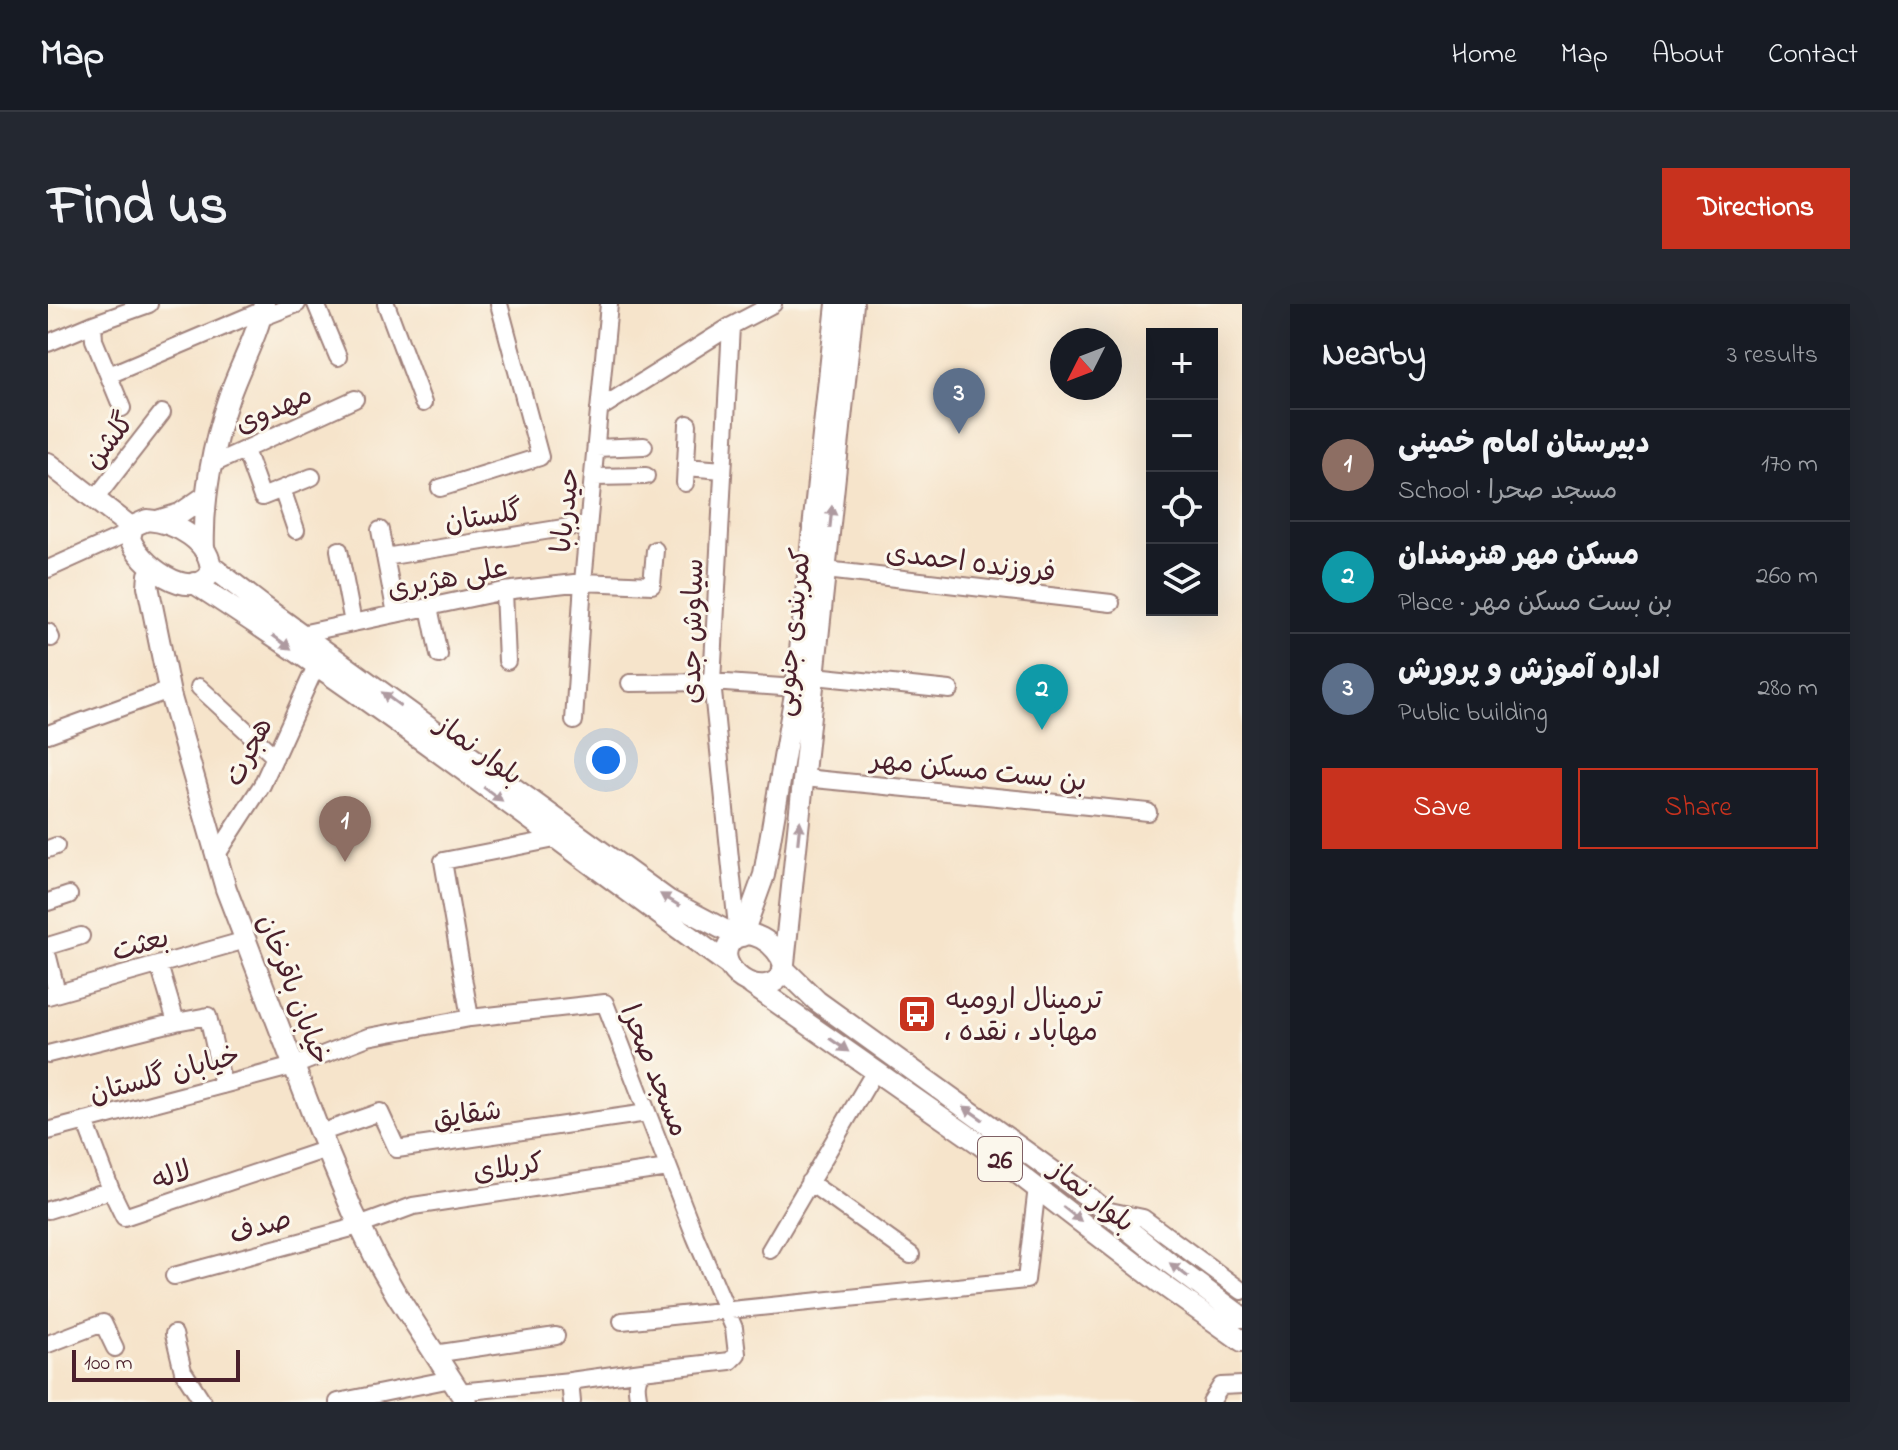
<!DOCTYPE html>
<meta charset="utf-8">
<style>
body{margin:0;font-family:"Indie Flower","Playpen Sans Arabic",sans-serif;background:#242831;color:#f1f3f6}
.controls{position:absolute;right:24px;top:24px;display:grid;overflow:hidden;border-radius:0px;box-shadow:0 8px 32px #0002}
.controls button{width:72px;height:72px;display:grid;place-items:center;padding:0;border:0;border-bottom:2px solid #363941;background:#171b24;color:#f1f3f6;font:40px sans-serif}
.compass{position:absolute;left:1002px;top:24px;width:72px;height:72px;border-radius:50%;background:#171b24;box-shadow:0 8px 32px #0002;rotate:228deg}
.scale{position:absolute;left:24px;bottom:20px;width:168px;box-sizing:border-box;padding-left:8px;border:4px solid #4a1f2b;border-top:0;font-size:22px;line-height:28px;white-space:nowrap;color:#4a1f2b;-webkit-text-stroke:6px #fbf7ec;paint-order:stroke}
.you{position:absolute;left:558px;top:456px;width:28px;height:28px;margin:-20px;border:6px solid #fff;border-radius:50%;background:#1a73e8;box-shadow:0 0 0 12px #1a73e833}
.badge{display:grid;place-items:center;width:52px;height:52px;border-radius:50%;background:#c8321e;color:#fff;font-size:26px;font-weight:700}
.pin{position:absolute;translate:-50% -66px;filter:drop-shadow(0 2px 4px #0008)}
.pin::after{content:'';position:absolute;top:42px;width:28px;height:24px;background:inherit;clip-path:polygon(0 0,100% 0,50% 100%)}
.list{margin:0;padding:0;list-style:none}
h2{display:flex;justify-content:space-between;align-items:center;height:104px;margin:0;padding:0 32px;font-size:34px}
h2 small{font-size:26px;font-weight:400;color:#9ea1a6}
.list li{display:grid;grid-template-columns:52px 1fr auto;gap:24px;align-items:center;box-sizing:border-box;height:112px;padding:0 32px;border-top:2px solid #363941}
.list b{display:block;font-size:30px;white-space:nowrap}
.list p{margin:0;font-size:26px;white-space:nowrap;color:#9ea1a6}
.list em{font-size:26px;font-style:normal;color:#9ea1a6}
.actions{display:flex;gap:16px;padding:24px 32px}
.actions a{flex:1;padding:18px 0;border:2px solid #c8321e;border-radius:0px;text-align:center;font-size:28px;color:#c8321e}
.actions .main{background:#c8321e;color:#fff}
.icon{flex:none;width:44px;height:44px;fill:none;stroke:currentColor;stroke-width:2;stroke-linecap:round;stroke-linejoin:round}
.map{position:relative;flex:none;width:1194px;height:1098px;overflow:hidden;border-radius:0px}
header{display:flex;align-items:center;gap:48px;box-sizing:border-box;height:112px;padding:0 40px;background:#171b24;border-bottom:2px solid #363941}
header strong{font-size:38px}
nav{display:flex;gap:44px;margin-inline-start:auto;font-size:28px}
.intro{display:flex;align-items:center;justify-content:space-between;box-sizing:border-box;height:192px;padding:0 48px}
h1{margin:0;font-size:56px}
.button{padding:20px 36px;border-radius:0px;background:#c8321e;color:#fff;font-size:28px;font-weight:700}
main{display:flex;gap:48px;padding:0 48px}
aside{flex:1;background:#171b24;border-radius:0px;box-shadow:0 8px 32px #0002}
.map>svg:first-child{display:block}
</style>
<header>
<strong>Map</strong>
<nav><a>Home</a><a>Map</a><a>About</a><a>Contact</a></nav>
</header>
<div class="intro"><h1>Find us</h1><a class="button">Directions</a></div>
<main>
<div class="map">
<svg width="1194" height="1098" viewBox="0 0 1194 1098">
<rect width="100%" height="100%" fill="#fbf7ec"/>
<filter id="ink" filterUnits="userSpaceOnUse"><feTurbulence type="fractalNoise" baseFrequency=".0125" numOctaves="2"/><feDisplacementMap in="SourceGraphic" scale="16" xChannelSelector="R" yChannelSelector="G"/><feConvolveMatrix kernelMatrix="1 2 1 2 8 2 1 2 1" color-interpolation-filters="sRGB"/></filter>
<filter id="wash" filterUnits="userSpaceOnUse"><feTurbulence type="fractalNoise" baseFrequency=".006" numOctaves="4" result="noise"/><feDisplacementMap in="SourceGraphic" scale="32" xChannelSelector="R" yChannelSelector="G"/><feGaussianBlur stdDeviation="1.8" result="paint"/><feColorMatrix in="noise" values="0 0 0 0 0 0 0 0 0 0 0 0 0 0 0 0 0 1.4 0 .05"/><feComposite in="paint" operator="in"/></filter>
<g filter="url(#wash)">
<rect width="100%" height="100%" fill="#f6e4cb"/>
</g>
<g filter="url(#ink)">
<g fill="none" stroke-linecap="round" stroke-linejoin="round">
<g stroke="#a0827b" stroke-width="20">
<path id="minor" d="M268,0L290,53
M338,0L375,99
M213,14L249,0
M45,20L46,36L74,104
M683,22L664,378L690,633
M0,39L45,20L101,0
M61,71L215,6
M551,105L683,22L725,0
M548,144L596,142
M197,146L214,193L264,173
M165,160L307,95
M638,163L675,166
M546,173L598,172
M637,179L640,120
M392,184L492,153L451,0
M234,185L248,226
M47,195L114,109
M332,226L348,310
M291,246L305,319
M337,253L540,220
M0,265L82,228
M778,266L1063,299
M456,287L459,357
M381,303L391,351
M0,328L3,334
M253,330L456,287L535,278L604,281L607,246
M767,372L902,386
M582,379L664,378L748,384
M151,383L227,453
M526,417L535,278L561,0
M0,430L121,386
M756,474L1100,508
M507,535L395,557L422,714L557,699L647,932L686,1024L689,1050L682,1057L594,1067C586,1076 589,1087 591,1098
M0,545L8,542
M168,552L214,481L268,362
M0,598L21,591
M0,642L33,632
M0,653L9,689
M111,661L128,718L160,712L175,781
M0,692L198,636
M0,750L128,718
M37,817L63,886
M0,827L246,762L320,733L422,714
M272,829L332,808L349,845L599,809
M761,878L863,951
M0,906L63,886L76,913L279,845
M1057,906L1095,914L1194,987
M722,946L827,767
M126,972L311,922L365,902L620,864
M574,1017L978,976L989,883
M126,1030L135,1067L155,1098
M0,1040L55,1019L67,1044
M386,1050L508,1032
M411,1088L522,1077
M290,1098L403,1075
M524,1098L522,1077L594,1067
M1163,1098L1173,1082L1194,1081"/>
</g>
<g stroke="#a0827b" stroke-width="24">
<path id="major" d="M0,159L84,224
M99,216C127,218 164,237 163,269C142,300 90,259 82,234L85,222Z
M109,217L132,210L158,192
M156,246C154,198 165,138 181,93C192,61 209,33 216,0
M163,262L216,303L620,596L690,633
M105,265L101,271L100,282L122,390L178,585L269,822L305,908L328,955L348,990L418,1098
M146,279C330,398 504,533 681,661
M694,632L716,571L748,384L789,0
M736,661C731,641 699,617 682,639C664,663 715,701 735,669L805,0
M735,664L769,697L1039,892L1120,958L1194,1013
M704,681L929,838L1111,978L1194,1037"/>
</g>
<use href="#minor" stroke="#fff" stroke-width="16"/>
<use href="#major" stroke="#fff" stroke-width="20"/>
</g>
<defs><path id="oneway-solid" d="M-6-.8H1V-3.2L6.5 0L1 3.2V.8H-6Z" transform="scale(2)"/></defs>
<g fill="#ae9aa0">
<use href="#oneway-solid" transform="translate(783 213) rotate(-84)"/>
<use href="#oneway-solid" transform="translate(234 338) rotate(36)"/>
<use href="#oneway-solid" transform="translate(343 395) rotate(-144)"/>
<use href="#oneway-solid" transform="translate(445 490) rotate(36)"/>
<use href="#oneway-solid" transform="translate(751 528) rotate(-84)"/>
<use href="#oneway-solid" transform="translate(622 596) rotate(-149)"/>
<use href="#oneway-solid" transform="translate(791 741) rotate(35)"/>
<use href="#oneway-solid" transform="translate(925 809) rotate(-145)"/>
<use href="#oneway-solid" transform="translate(1024 910) rotate(38)"/>
<use href="#oneway-solid" transform="translate(1131 966) rotate(-143)"/>
</g>
</g>
<defs>
<g id="bus-square" transform="scale(2)"><rect x="-9" y="-9" width="18" height="18" rx="4" fill="#c8321e" stroke="#fbf7ec"/><path d="M-5-6H5V4H4V6H2V4H-2V6H-4V4H-5ZM-3.5-4V0h7V-4ZM-3.5 1.2v1.5H-2V1.2ZM2 1.2v1.5H3.5V1.2Z" fill="#fff"/></g>
</defs>
<g fill-rule="evenodd">
<use href="#bus-square" x="869" y="710"/>
</g>
<g text-anchor="middle" stroke-width="6" stroke-linejoin="round" paint-order="stroke">
<rect fill="#fbf7ec" stroke="#7f6065" stroke-width="2" x="930" y="833" width="44" height="44" rx="6"/>
<g font-size="26" font-weight="bold" fill="#4a1f2b">
<text x="952" y="864">26</text>
</g>
<g font-size="28" fill="#4a1f2b" stroke="#fbf7ec">
<text transform="translate(225 104) rotate(-24)" y="10">مهدوی</text>
<text transform="translate(60 136) rotate(-52)" y="10">گلشن</text>
<text transform="translate(516 206) rotate(-84)" y="10">حیدربابا</text>
<text transform="translate(435 211) rotate(-9)" y="10">گلستان</text>
<text transform="translate(923 257) rotate(7)" y="10">فروزنده احمدی</text>
<text transform="translate(399 273) rotate(-11)" y="10">علی هژبری</text>
<text transform="translate(643 327) rotate(-89)" y="10">سیاوش جدی</text>
<text transform="translate(743 328) rotate(-84)" y="10">کمربندی جنوبی</text>
<text transform="translate(432 445) rotate(36)" y="10">بلوار نماز</text>
<text transform="translate(199 447) rotate(-63)" y="10">هجرت</text>
<text transform="translate(931 465) rotate(6)" y="10">بن بست مسکن مهر</text>
<text transform="translate(92 639) rotate(-16)" y="10">بعثت</text>
<text transform="translate(247 685) rotate(69)" y="10">خیابان باقرخان</text>
<text transform="translate(608 766) rotate(68)" y="10">مسجد صحرا</text>
<text transform="translate(116 769) rotate(-15)" y="10">خیابان گلستان</text>
<text transform="translate(419 809) rotate(-8)" y="10">شقایق</text>
<text transform="translate(460 862) rotate(-8)" y="10">کربلای</text>
<text transform="translate(123 870) rotate(-18)" y="10">لاله</text>
<text transform="translate(1045 891) rotate(38)" y="10">بلوار نماز</text>
<text transform="translate(212 921) rotate(-16)" y="10">صدف</text>
</g>
<g font-size="28" fill="#4a1f2b" stroke="#fbf7ec" text-anchor="start">
<text x="897" y="704">ترمینال ارومیه<tspan x="897" dy="32">، مهاباد ، نقده</tspan></text>
</g>
</g>
</svg>
<div class="controls">
<button>+</button>
<button>−</button>
<button><svg class="icon" aria-label="locate" viewBox="0 0 24 24"><circle cx="12" cy="12" r="6"/><path d="M12 2v4M12 18v4M2 12h4M18 12h4"/></svg></button>
<button><svg class="icon" aria-label="layers" viewBox="0 0 24 24"><path d="M12 4l9 5-9 5-9-5zM3 14l9 5 9-5"/></svg></button>
</div>
<svg class="compass" viewBox="-18 -18 36 36"><path d="M0-13l5 13h-10z" fill="#e53935"/><path d="M0 13l5-13h-10z" fill="#9ea1a6"/></svg>
<div class="scale">100 m</div>
<div class="you"></div>
<div class="pin badge" style="left:297px;top:558px;background:#8d6e63">1</div>
<div class="pin badge" style="left:994px;top:426px;background:#0f9aa8">2</div>
<div class="pin badge" style="left:911px;top:130px;background:#5c6f8a">3</div>
</div>
<aside>
<h2>Nearby<small>3 results</small></h2>
<ul class="list">
<li><span class="badge" style="background:#8d6e63">1</span><div><b>دبیرستان امام خمینی</b><p>School · مسجد صحرا</p></div><em>170 m</em></li>
<li><span class="badge" style="background:#0f9aa8">2</span><div><b>مسکن مهر هنرمندان</b><p>Place · بن بست مسکن مهر</p></div><em>260 m</em></li>
<li><span class="badge" style="background:#5c6f8a">3</span><div><b>اداره آموزش و پرورش</b><p>Public building</p></div><em>280 m</em></li>
</ul>
<div class="actions"><a class="main">Save</a><a>Share</a></div>
</aside>
</main>
